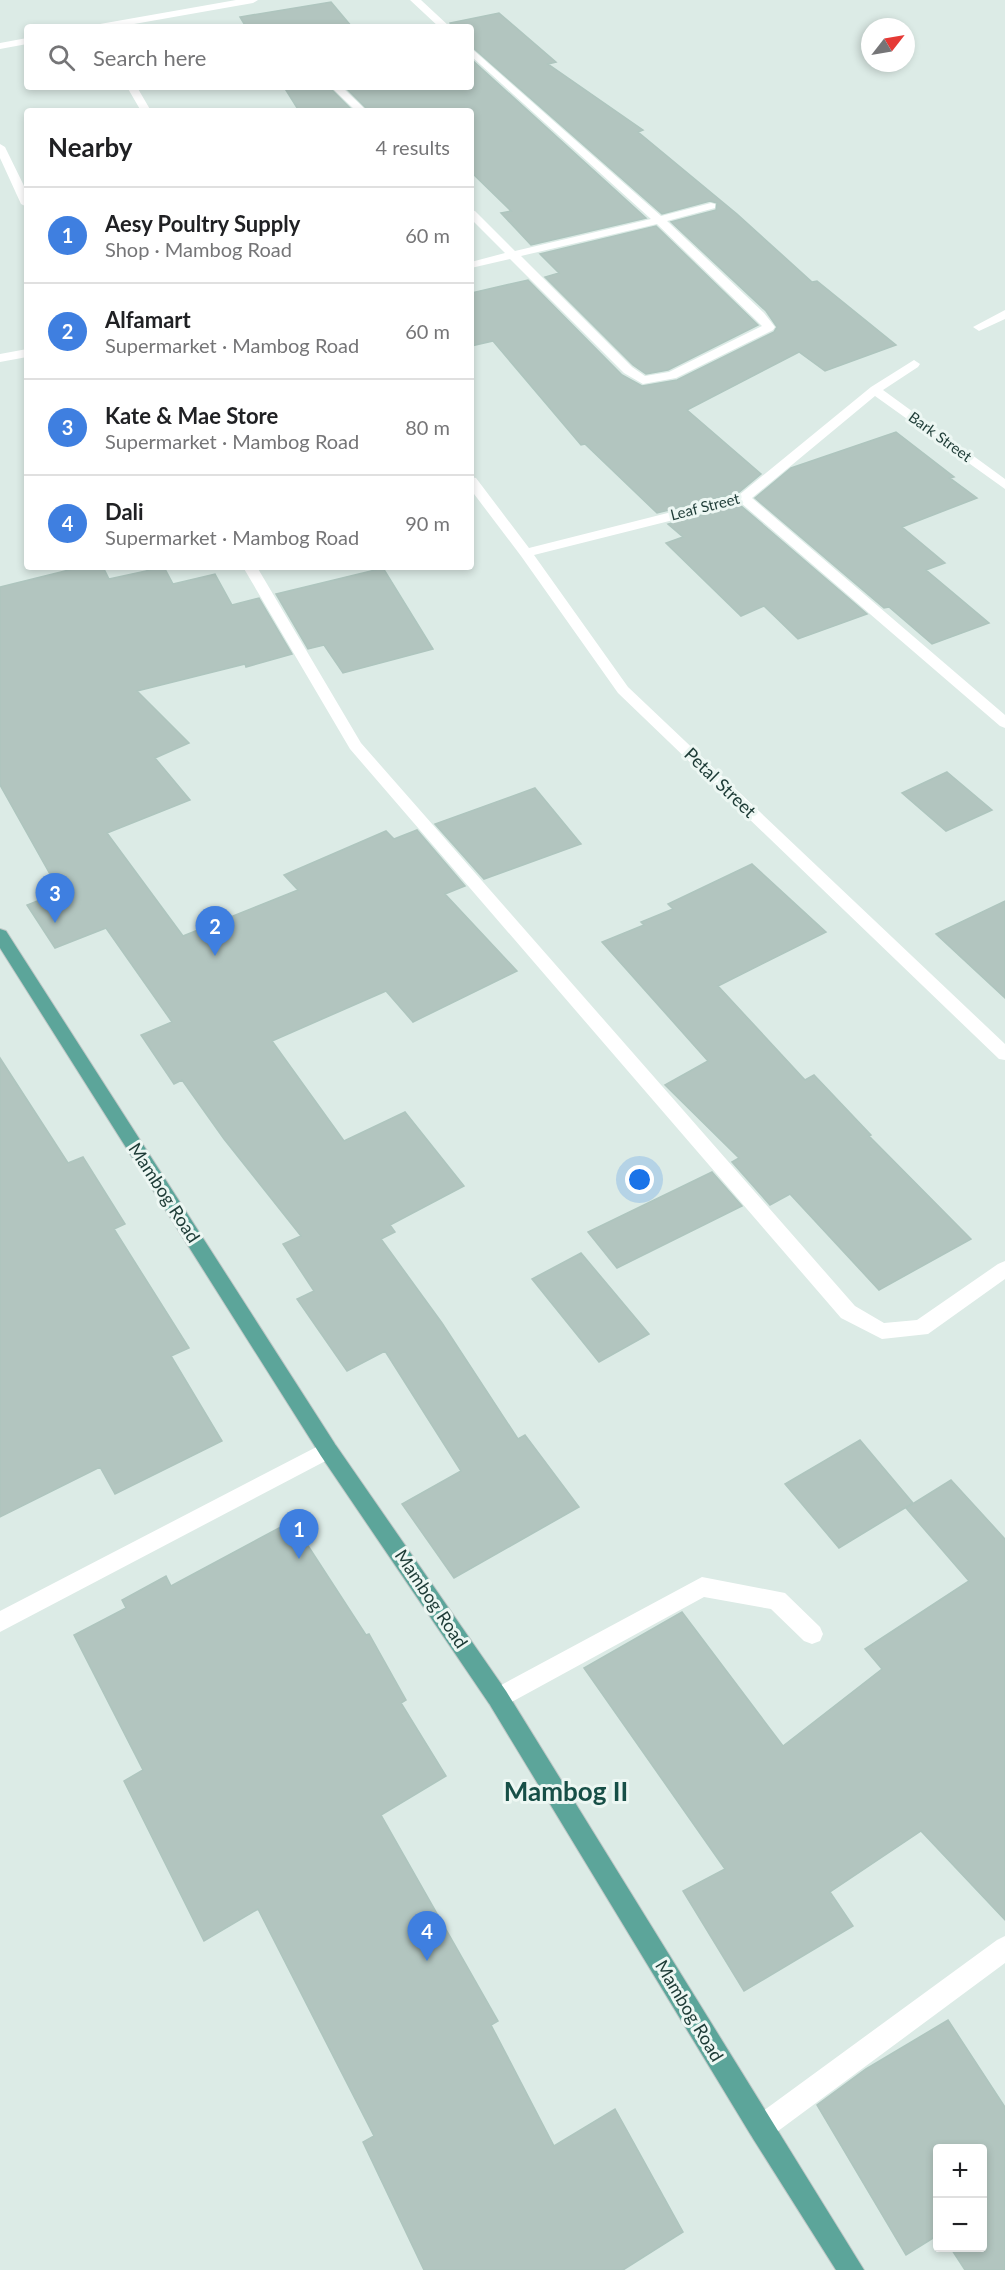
<!DOCTYPE html>
<meta charset="utf-8">
<style>
body{margin:0;font-family:Lato,sans-serif;background:#f2f2f2;color:#202124}
.controls{position:absolute;right:18px;bottom:18px;display:grid;overflow:hidden;border-radius:6px;box-shadow:0 3px 9px #0003}
.controls button{width:54px;height:54px;display:grid;place-items:center;padding:0;border:0;border-bottom:2px solid #e0e0e0;background:#fff;color:#202124;font:30px sans-serif}
.compass{position:absolute;left:861px;top:18px;width:54px;height:54px;border-radius:50%;background:#fff;box-shadow:0 3px 9px #0003;rotate:59deg}
.you{position:absolute;left:640px;top:1180px;width:21px;height:21px;margin:-15px;border:4px solid #fff;border-radius:50%;background:#1a73e8;box-shadow:0 0 0 9px #1a73e833}
.badge{display:grid;place-items:center;width:39px;height:39px;border-radius:50%;background:#844f33;color:#fff;font-size:20px;font-weight:700}
.pin{position:absolute;translate:-50% -50px;filter:drop-shadow(0 2px 3px #0008)}
.pin::after{content:'';position:absolute;top:32px;width:21px;height:18px;background:inherit;clip-path:polygon(0 0,100% 0,50% 100%)}
.list{margin:0;padding:0;list-style:none}
h2{display:flex;justify-content:space-between;align-items:center;height:78px;margin:0;padding:0 24px;font-size:26px}
h2 small{font-size:20px;font-weight:400;color:#757577}
.list li{display:grid;grid-template-columns:39px 1fr auto;gap:18px;align-items:center;box-sizing:border-box;height:96px;padding:0 24px;border-top:2px solid #e0e0e0}
.list b{display:block;font-size:22px;white-space:nowrap}
.list p{margin:0;font-size:20px;white-space:nowrap;color:#757577}
.list em{font-size:20px;font-style:normal;color:#757577}
.icon{flex:none;width:33px;height:33px;fill:none;stroke:currentColor;stroke-width:2;stroke-linecap:round;stroke-linejoin:round}
.map{position:relative;flex:none;width:1005px;height:2270px;overflow:hidden}
.search{position:absolute;background:#fff;box-shadow:0 3px 9px #0003;left:24px;top:24px;width:450px;height:66px;display:flex;align-items:center;gap:15px;box-sizing:border-box;padding:0 21px;border-radius:6px;color:#757577;font-size:22px}
.panel{position:absolute;background:#fff;box-shadow:0 3px 9px #0003;left:24px;top:108px;width:450px;height:462px;border-radius:6px}
.map>svg:first-child{display:block}
</style>
<div class="map">
<svg width="1005" height="2270" viewBox="0 0 1005 2270">
<rect width="100%" height="100%" fill="#dcebe6"/>
<path fill="#b2c5bf" stroke="#aec5be" stroke-width="1.5" d="M331,2L352,27H246L240,17Z
M499,13L556,62L548,64L643,130L638,132L737,214L812,282L817,281L896,345L825,371L799,352L687,410L761,474L738,493L657,513L585,444L581,445L493,341L471,346V293L528,280L622,375L642,386L677,380L774,332L777,327L766,311L671,222L716,210L717,203L710,201L662,214L471,46V27H452L450,23Z
M471,59L646,218L531,245L501,213L511,211L471,172V111H369L345,87H471Z
M284,87H329L353,111H299Z
M656,226L758,325L668,370L646,374L633,365L545,277L559,273L540,254Z
M896,432L954,477L950,478L977,498L902,527L945,563L926,570L989,623L932,644L889,607L884,608L755,498L791,468Z
M740,505L867,614L798,639L764,606L741,616L666,543L683,537L668,524Z
M81,567H103L109,579L164,567L173,584L215,574L232,605L259,598L292,654L246,667L245,664L137,691L189,743L155,758L190,800L107,833L183,936L298,890L284,875L386,831L394,839L417,830L465,886L445,894L517,971L413,1022L386,991L272,1041L344,1141L405,1112L464,1186L390,1225L395,1232L381,1239L442,1323L518,1439L525,1435L579,1507L454,1578L402,1504L461,1471L385,1351L347,1371L297,1299L314,1291L283,1244L301,1236L224,1139L182,1080L174,1084L141,1035L172,1022L106,928L55,948L27,905L60,892L0,785V587Z
M383,568L433,649L343,673L324,645L308,649L276,594Z
M947,772L992,810L946,831L902,793Z
M535,788L581,844L484,879L435,824Z
M752,864L826,932L718,986L805,1080L814,1075L871,1135L869,1136L971,1239L879,1290L790,1194L770,1205L732,1162L739,1158L665,1085L708,1061L602,942L644,925L641,922L673,909L668,904Z
M1005,901V998L936,934Z
M0,1058L68,1163L83,1157L125,1224L114,1229L189,1348L171,1356L222,1441L115,1494L100,1467L0,1517Z
M712,1172L742,1206L617,1268L588,1232Z
M581,1253L649,1334L599,1362L532,1279Z
M860,1440L913,1503L839,1548L785,1484Z
M951,1480L1005,1539V1920L921,1831L830,1892L853,1926L744,1991L683,1891L725,1869L584,1668L682,1612L783,1746L882,1669L865,1649L969,1581L906,1508Z
M292,1521L366,1635L369,1634L406,1700L401,1703L446,1776L381,1815L498,2021L491,2025L554,2146L615,2109L683,2232L623,2270H424L363,2142L374,2136L258,1909L204,1941L124,1781L143,1770L74,1635L126,1608L122,1600L166,1576L171,1586Z
M948,2020L1005,2107V2270H965L950,2247H982V2148H938V2235L906,2255L817,2105L866,2069Z"/>
<g fill="none" stroke-linecap="round" stroke-linejoin="round">
<g stroke="#c0c8c7" stroke-width="2">
<path id="major" d="M0,929L6,931L335,1444L506,1691L864,2270H836L752,2137L490,1705L321,1456L0,948Z"/>
</g>
<path fill="#fff" fill-rule="evenodd" d="M236,0H258L253,3L117,27H95L100,24Z
M410,0H421L450,27H439Z
M27,38V44L0,49V43Z
M471,48L661,216L711,203L715,204V208L667,221L764,313L775,327L773,330L676,378L643,384L624,373L510,259L471,268V262L505,253L471,219V210L475,211L515,251L651,219L471,56ZM657,224L762,326L669,372L645,376L632,367L521,256Z
M127,87H137L151,111H141Z
M331,87H342L367,111H356Z
M0,144L5,147L27,192V207L21,204L0,158Z
M1005,310V319L979,331L973,327Z
M27,349V357L0,362V354Z
M914,360L920,364L918,367L883,390L1005,479V489L875,396L752,498L1005,715V728L1000,726L741,503L534,555L628,687L1005,1044V1060L999,1059L618,693L521,556L471,490V477L476,478L529,548L739,495L871,387Z
M243,567H257L361,743L855,1306L884,1323L917,1320L998,1264L1005,1261V1279L928,1334L882,1339L841,1318L350,749Z
M328,1441L335,1444L338,1450L335,1456L0,1632V1611Z
M702,1577L785,1593L820,1627L823,1634L820,1641L812,1644L804,1641L771,1609L704,1597L506,1705L498,1708L490,1705L487,1698L490,1691Z
M1005,1936V1963L770,2137L761,2141L752,2137L748,2128L752,2119L997,1940Z"/>
<use href="#major" fill="#5ca59a" fill-rule="evenodd"/>
</g>
<g text-anchor="middle" stroke-width="6" stroke-linejoin="round" paint-order="stroke">
<g font-size="15" fill="#1d3b36" stroke="#edf7f3">
<text transform="translate(940 437) rotate(36)" y="5">Bark Street</text>
<text transform="translate(705 507) rotate(-14)" y="5">Leaf Street</text>
</g>
<g font-size="18" fill="#1d3b36" stroke="#edf7f3">
<text transform="translate(720 783) rotate(44)" y="6">Petal Street</text>
<text transform="translate(164 1193) rotate(57)" y="6">Mambog Road</text>
<text transform="translate(431 1599) rotate(56)" y="6">Mambog Road</text>
<text transform="translate(689 2011) rotate(59)" y="6">Mambog Road</text>
</g>
<g font-size="26" font-weight="bold" fill="#174f47" stroke="#edf7f3">
<text x="566" y="1801">Mambog II</text>
</g>
</g>
</svg>
<div class="controls">
<button>+</button>
<button>−</button>
</div>
<svg class="compass" viewBox="-18 -18 36 36"><path d="M0-13l5 13h-10z" fill="#e53935"/><path d="M0 13l5-13h-10z" fill="#757577"/></svg>
<div class="you"></div>
<div class="pin badge" style="left:299px;top:1559px;background:#3f7fe0">1</div>
<div class="pin badge" style="left:215px;top:956px;background:#3f7fe0">2</div>
<div class="pin badge" style="left:55px;top:923px;background:#3f7fe0">3</div>
<div class="pin badge" style="left:427px;top:1961px;background:#3f7fe0">4</div>
<div class="search"><svg class="icon" aria-label="search" viewBox="0 0 24 24"><circle cx="10" cy="10" r="6"/><path d="M15 15l6 6"/></svg>Search here</div>
<section class="panel">
<h2>Nearby<small>4 results</small></h2>
<ul class="list">
<li><span class="badge" style="background:#3f7fe0">1</span><div><b>Aesy Poultry Supply</b><p>Shop · Mambog Road</p></div><em>60 m</em></li>
<li><span class="badge" style="background:#3f7fe0">2</span><div><b>Alfamart</b><p>Supermarket · Mambog Road</p></div><em>60 m</em></li>
<li><span class="badge" style="background:#3f7fe0">3</span><div><b>Kate &amp; Mae Store</b><p>Supermarket · Mambog Road</p></div><em>80 m</em></li>
<li><span class="badge" style="background:#3f7fe0">4</span><div><b>Dali</b><p>Supermarket · Mambog Road</p></div><em>90 m</em></li>
</ul>
</section>
</div>
